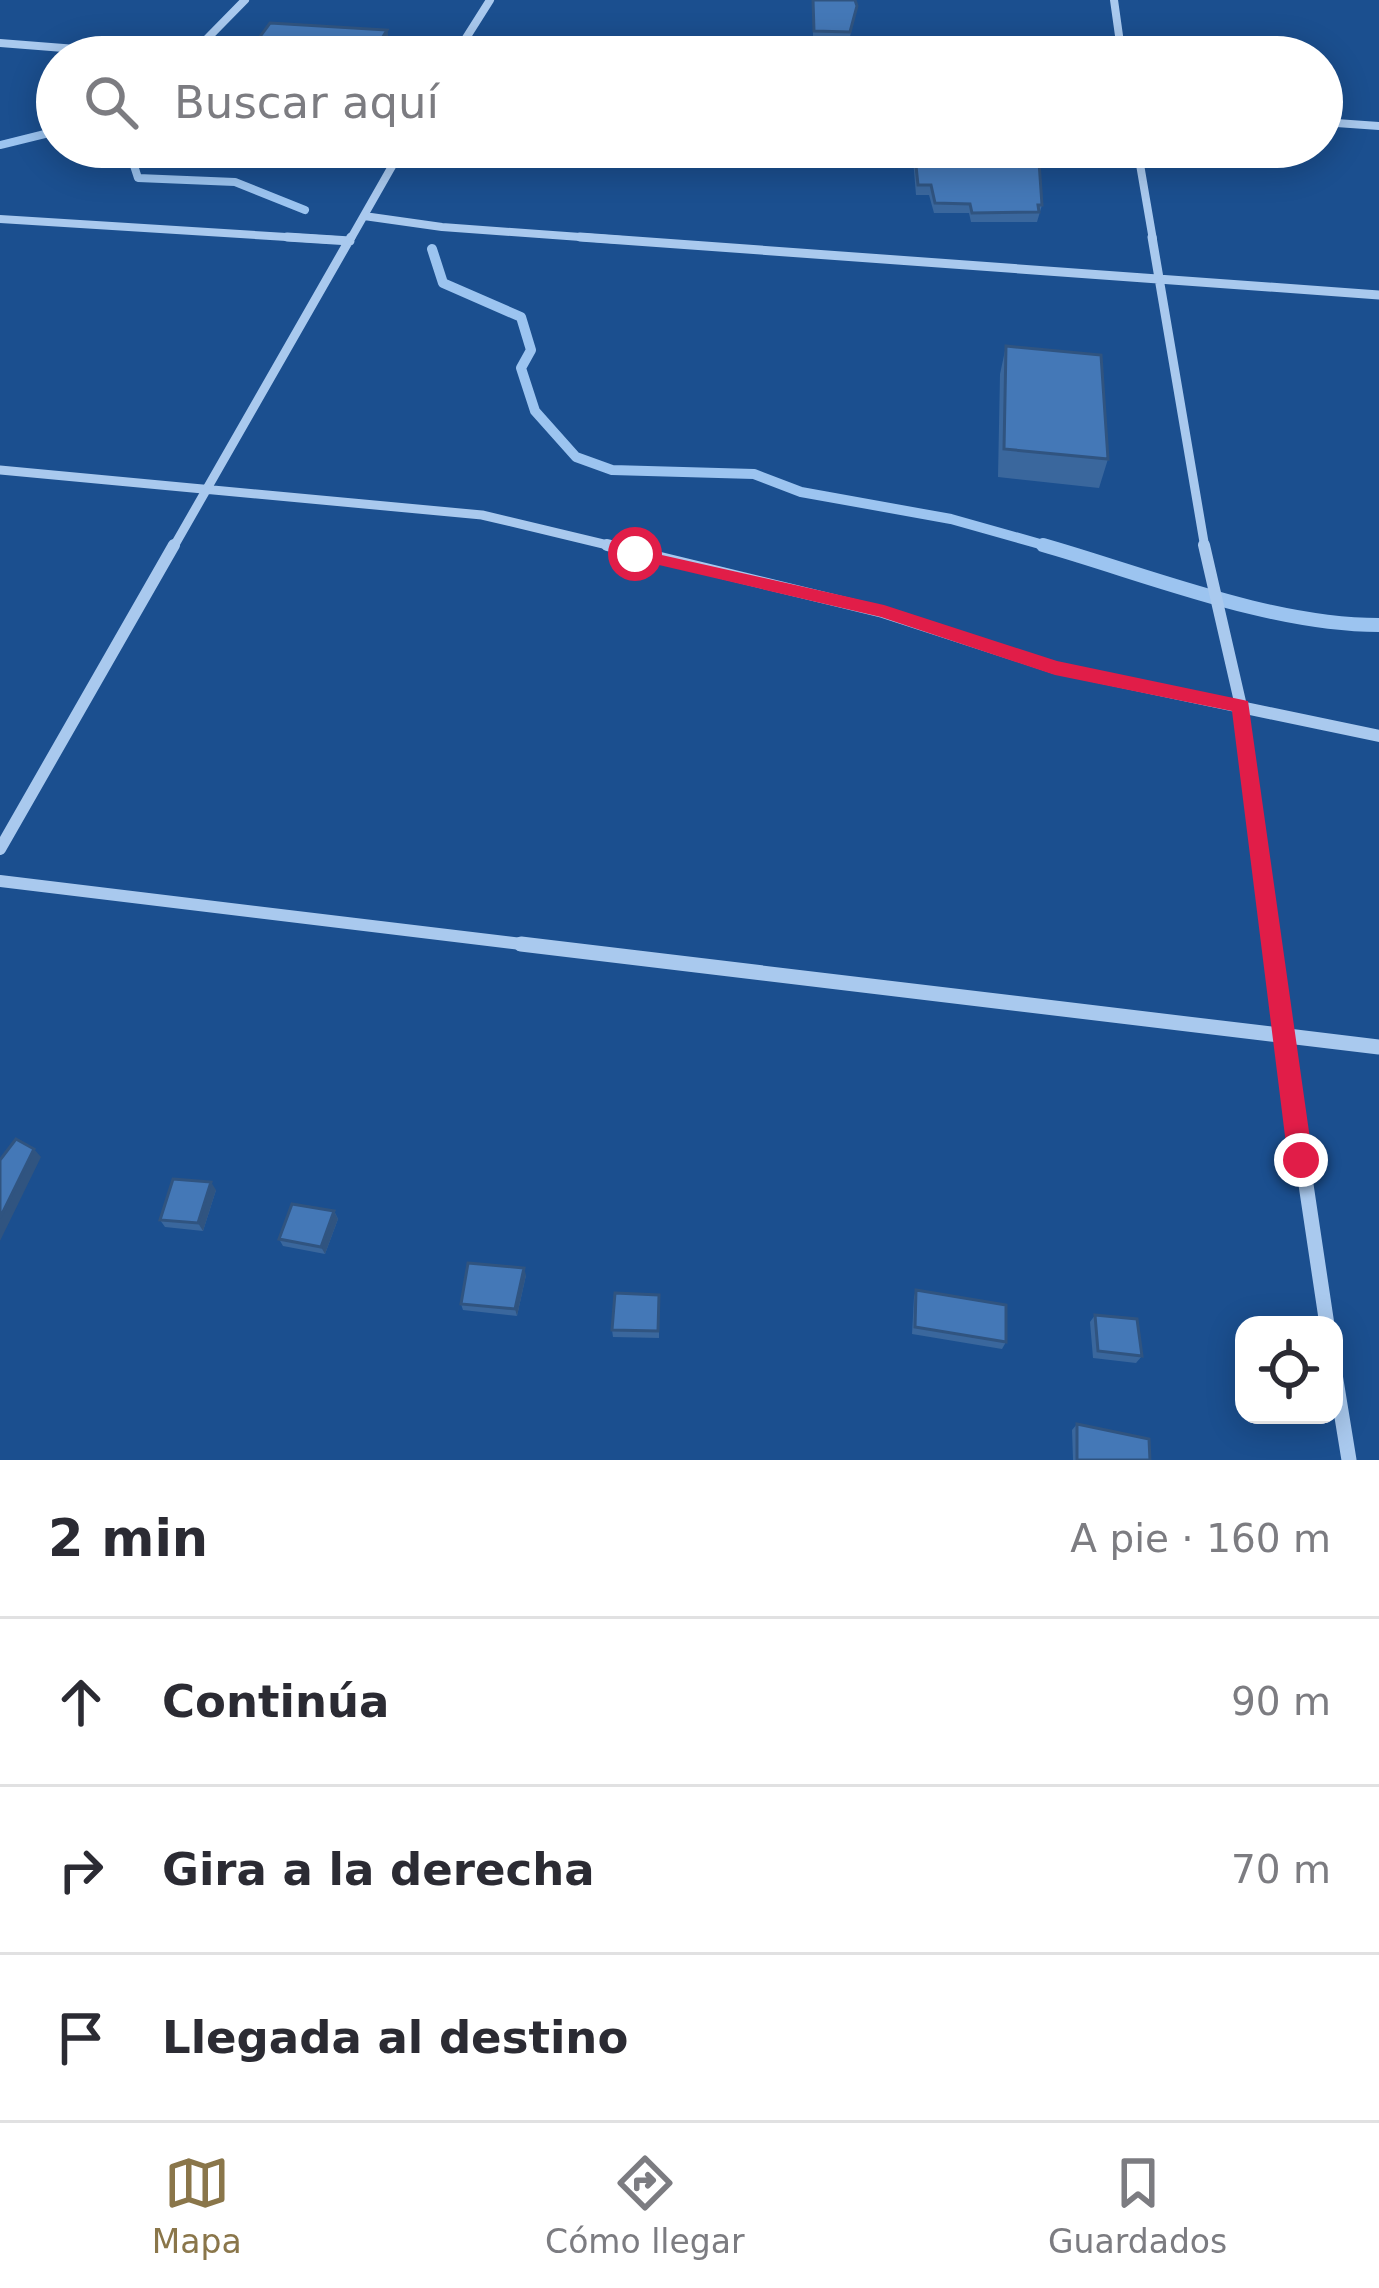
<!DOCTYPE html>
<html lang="es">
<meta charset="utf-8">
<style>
body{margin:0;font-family:"DejaVu Sans",sans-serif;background:#f7f7f7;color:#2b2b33}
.controls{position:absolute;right:36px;bottom:36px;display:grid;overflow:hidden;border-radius:24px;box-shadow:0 6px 30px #0003}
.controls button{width:108px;height:108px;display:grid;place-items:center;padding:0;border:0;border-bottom:3px solid #e1e1e2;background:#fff;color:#2b2b33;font:60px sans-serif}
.stop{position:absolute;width:36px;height:36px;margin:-27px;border:9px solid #e11d48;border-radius:50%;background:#fff}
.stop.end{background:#e11d48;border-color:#fff;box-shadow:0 3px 12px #0008}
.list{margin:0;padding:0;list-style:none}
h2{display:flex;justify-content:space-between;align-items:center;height:156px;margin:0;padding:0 48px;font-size:51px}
h2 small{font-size:39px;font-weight:400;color:#7c7c81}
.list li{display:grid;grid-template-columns:78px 1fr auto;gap:36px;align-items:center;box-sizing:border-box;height:168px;padding:0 48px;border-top:3px solid #e1e1e2}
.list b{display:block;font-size:45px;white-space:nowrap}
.list em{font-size:39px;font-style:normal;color:#7c7c81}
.icon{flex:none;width:66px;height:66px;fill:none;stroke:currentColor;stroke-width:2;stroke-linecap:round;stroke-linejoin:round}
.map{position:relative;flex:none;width:1379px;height:1460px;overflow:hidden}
.search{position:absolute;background:#fff;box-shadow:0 6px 30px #0003;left:36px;right:36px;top:36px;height:132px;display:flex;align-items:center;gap:30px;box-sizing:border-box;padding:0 42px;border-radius:66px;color:#7c7c81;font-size:45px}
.sheet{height:660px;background:#fff}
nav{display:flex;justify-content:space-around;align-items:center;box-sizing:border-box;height:168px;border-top:3px solid #e1e1e2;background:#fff;font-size:33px;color:#7c7c81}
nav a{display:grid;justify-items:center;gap:6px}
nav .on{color:#8a764a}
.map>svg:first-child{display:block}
</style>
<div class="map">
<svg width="1379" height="1460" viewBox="0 0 1379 1460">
<rect width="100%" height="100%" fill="#1b4f8f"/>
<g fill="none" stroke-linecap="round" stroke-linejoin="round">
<path stroke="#9cc4f0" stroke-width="8" d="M0,145L57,131
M128,147L138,178L235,182L305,210"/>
<path stroke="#9cc4f0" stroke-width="10" d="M432,249L443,283L521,317L531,350L521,368L535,411L576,457L612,470L754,474L801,492L951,519L1054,548"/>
<path stroke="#9cc4f0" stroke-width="14" d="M1043,545C1148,575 1270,625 1379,625"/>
<path stroke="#a9c9ee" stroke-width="8" d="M1114,0L1122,57
M0,43L178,57
M189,57L245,0
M454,57L490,0
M1322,122L1379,126
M1137,147L1153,240
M364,216L442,227L622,240
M0,219L335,240
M350,240L403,147"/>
<path stroke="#a9c9ee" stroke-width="9" d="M287,237L350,241
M580,237L1379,295
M1152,237L1205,548
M0,470L482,515L620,548
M173,548L351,237"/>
<path stroke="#a9c9ee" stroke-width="12" d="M607,545L883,612L1055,668L1379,736
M1204,545L1241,706L1270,947
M0,849L174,545
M0,881L546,947"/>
<path stroke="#a9c9ee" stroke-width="15" d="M521,944L1379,1047
M1270,944L1327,1325
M1334,1368L1349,1460"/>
</g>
<path fill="#3a679d" d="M813,0L857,6L849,41L813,40Z
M470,147H567L560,160L471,155Z
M912,147H1038L1042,205L1037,222H971L969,213H934L929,195H916Z
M1006,346L1108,459L1099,488L998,477L1000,374Z
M216,1190L203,1231L165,1227L160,1220Z
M334,1211L338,1219L325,1254L283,1246L279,1239Z
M526,1275L517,1316L463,1310L461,1304Z
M916,1290L1006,1342L1002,1349L912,1334L914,1297Z
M659,1295V1338L613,1337L612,1330Z
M1095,1315L1142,1356L1136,1363L1093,1358L1090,1322Z
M1077,1424L1150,1460H1073L1072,1430Z"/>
<path fill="#305480" d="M387,30L389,39L378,57H371Z
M34,1149L41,1157L0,1241V1218Z
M211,1182L216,1190L203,1231L198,1223Z
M334,1211L338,1219L325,1254L321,1247Z
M524,1268L526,1275L517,1316L515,1309Z"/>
<path fill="#4478b7" stroke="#305480" stroke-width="3" d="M813,0H855L857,6L850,32L814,31Z
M270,23L387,30L371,57H245Z
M906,48L1006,51L1007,57H907Z
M488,147H561L559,150Z
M914,147H1038L1042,205H1038L1039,212L972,213L970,204L935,203L931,185H918Z
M1006,346L1101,355L1108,459L1004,449Z
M16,1139L34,1149L0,1218V1160Z
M173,1179L211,1182L198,1223L160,1220Z
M292,1204L334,1211L321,1247L279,1239Z
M468,1263L524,1268L515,1309L461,1304Z
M916,1290L1006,1305V1342L915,1327Z
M615,1293L659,1295L658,1331L612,1330Z
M1095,1315L1137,1319L1142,1356L1098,1351Z
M1077,1424L1149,1439L1150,1460H1077Z"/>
<path fill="#e11d48" d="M635,549L884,605L1057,661L1248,701L1313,1160L1310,1168L1301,1172L1288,1160L1232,711L1055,675L881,617L629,558L626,554Z"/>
</svg>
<div class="controls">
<button><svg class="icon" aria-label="locate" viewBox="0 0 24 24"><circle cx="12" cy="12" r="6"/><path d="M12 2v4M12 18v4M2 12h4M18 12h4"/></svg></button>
</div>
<div class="stop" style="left:635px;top:554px"></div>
<div class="stop end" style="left:1301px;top:1160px"></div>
<div class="search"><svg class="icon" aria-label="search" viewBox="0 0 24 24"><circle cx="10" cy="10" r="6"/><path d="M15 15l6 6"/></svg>Buscar aquí</div>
</div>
<section class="sheet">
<h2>2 min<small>A pie · 160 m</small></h2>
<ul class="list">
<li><svg class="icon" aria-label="ahead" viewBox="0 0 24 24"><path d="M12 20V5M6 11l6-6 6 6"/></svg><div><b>Continúa</b></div><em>90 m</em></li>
<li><svg class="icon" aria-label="right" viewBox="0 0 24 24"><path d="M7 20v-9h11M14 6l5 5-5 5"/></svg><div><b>Gira a la derecha</b></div><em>70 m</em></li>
<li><svg class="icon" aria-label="arrive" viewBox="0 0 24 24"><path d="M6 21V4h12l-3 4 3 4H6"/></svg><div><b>Llegada al destino</b></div></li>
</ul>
</section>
<nav>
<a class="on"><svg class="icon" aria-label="map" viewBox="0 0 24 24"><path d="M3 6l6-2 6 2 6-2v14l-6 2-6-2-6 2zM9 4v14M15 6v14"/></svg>Mapa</a>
<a><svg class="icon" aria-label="directions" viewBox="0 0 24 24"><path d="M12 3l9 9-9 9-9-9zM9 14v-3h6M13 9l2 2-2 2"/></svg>Cómo llegar</a>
<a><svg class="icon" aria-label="saved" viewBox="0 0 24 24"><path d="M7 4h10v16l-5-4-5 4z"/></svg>Guardados</a>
</nav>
